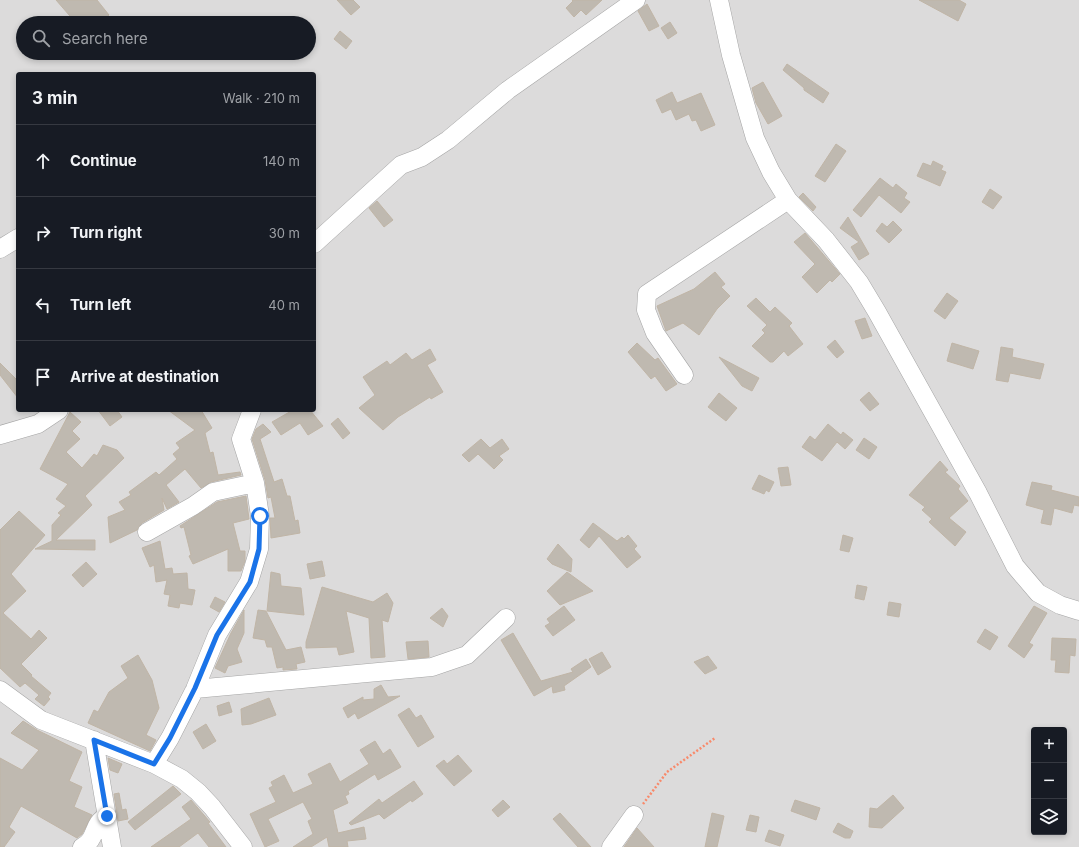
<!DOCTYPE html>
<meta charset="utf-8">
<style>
body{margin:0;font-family:Inter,sans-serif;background:#20242c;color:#f1f3f6}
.controls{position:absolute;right:12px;bottom:12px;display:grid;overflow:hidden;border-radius:4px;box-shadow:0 2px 6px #0003}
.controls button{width:36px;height:36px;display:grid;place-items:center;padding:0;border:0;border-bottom:1px solid #363941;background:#171b24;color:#f1f3f6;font:20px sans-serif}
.stop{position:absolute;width:12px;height:12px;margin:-9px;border:3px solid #1a73e8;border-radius:50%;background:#fff}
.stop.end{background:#1a73e8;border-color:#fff;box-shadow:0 1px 4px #0008}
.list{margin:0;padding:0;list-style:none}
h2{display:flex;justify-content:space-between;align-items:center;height:52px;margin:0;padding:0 16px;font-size:17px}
h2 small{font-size:13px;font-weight:400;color:#9ea1a6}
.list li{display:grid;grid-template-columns:26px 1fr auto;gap:12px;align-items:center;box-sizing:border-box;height:72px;padding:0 16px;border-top:1px solid #363941}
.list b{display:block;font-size:15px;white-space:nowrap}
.list em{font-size:13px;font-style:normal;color:#9ea1a6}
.icon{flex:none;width:22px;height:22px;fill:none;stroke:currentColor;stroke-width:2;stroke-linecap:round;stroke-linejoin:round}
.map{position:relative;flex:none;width:1079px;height:847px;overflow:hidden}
.search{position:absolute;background:#171b24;box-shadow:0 2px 6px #0003;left:16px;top:16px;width:300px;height:44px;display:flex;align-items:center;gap:10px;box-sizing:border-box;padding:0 14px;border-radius:22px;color:#9ea1a6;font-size:15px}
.panel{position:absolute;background:#171b24;box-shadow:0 2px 6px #0003;left:16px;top:72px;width:300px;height:340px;border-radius:4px}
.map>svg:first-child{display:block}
</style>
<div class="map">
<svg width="1079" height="847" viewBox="0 0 1079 847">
<rect width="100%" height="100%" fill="#efece4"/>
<path fill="#dcdbdb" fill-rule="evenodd" d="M0,0H1079V847H0ZM23,23H309V53H23ZM18,74H314V410H18ZM1034,730H1064V832H1034Z"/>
<path fill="#bfb9b0" stroke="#c0b5a6" d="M56,0H97L109,15L100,23H76Z
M337,0H353L360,7L351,15Z
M572,0H602L586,15L581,10L574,17L566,8L573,1Z
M919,0H959L966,4L958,21Z
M647,4L659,26L649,31L638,11Z
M670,22L677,33L668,39L661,28Z
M340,31L352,41L346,49L334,39Z
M787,64L829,93L823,103L804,90V88L783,70Z
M763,82L782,116L768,124L756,103L752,88Z
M672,92L677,103L701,93L715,125L701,131L696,120L692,121L689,114L676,120L671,109L662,113L656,100Z
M836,144L846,151L825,182L815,176Z
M933,161L943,166L941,170L946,172L940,186L917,176L923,163L931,166Z
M880,178L893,188L896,184L907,193L904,198L910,202L901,213L879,195L861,217L853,210Z
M990,189L1002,197L993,209L982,202Z
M803,193L816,207L813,211L799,197Z
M377,201L393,220L384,227L369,208Z
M848,217L869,254L859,260L851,247L859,242L840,228Z
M893,221L902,230L889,243L876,231L882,223L887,227Z
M805,233L840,274L832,282L830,280L817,293L802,277L815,264L794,242Z
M715,272L725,284L721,287L730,296L717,309L699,335L683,323L666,331L657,306L694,289Z
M947,293L958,301L945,319L934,311Z
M756,298L770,312L775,307L792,323L789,326L803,344L788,356L784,351L773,362H770L752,346L765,333L762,330L767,325L747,306Z
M865,318L872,336L862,339L855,321Z
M835,340L844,352L837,358L827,347Z
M637,343L655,360L658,358L677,384L666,391L655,376L651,379L628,352Z
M952,343L979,351L973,369L947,361Z
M1001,347L1013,349L1012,357L1044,364L1040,379L1010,373L1008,382L996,380Z
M430,349L436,360L427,365L443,392L431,399L430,397L398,417L383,430L359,408L375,395L363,377L387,361L390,365L406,353L412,360Z
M719,357L759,378L752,391L742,386Z
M0,363L18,381V398L0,375Z
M869,392L879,404L870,411L860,400Z
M719,393L737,408L726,421L708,407Z
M98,410H117L122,417L110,426Z
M168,410H201L212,428L205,433L210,453L213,452L218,475L240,472L241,475L211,482L201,488L185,469L166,485L179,502L167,509L162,498L164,510L142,523L137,530L110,543L108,517L125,510L119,502L131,495L129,492L156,472L159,475L177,459L173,454L180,448L176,443L195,430Z
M293,410H310L323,426L308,435L300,423L281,435L272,422Z
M70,412L81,422L72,431L80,439L66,452L82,468L94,454L97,456L103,445L117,450L124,458L85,496L92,505L56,540H95V550L35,549L52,541V525L61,515L58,513L66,506L56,499L68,484L40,469Z
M338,418L350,433L343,439L331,424Z
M263,424L271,432L260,439L274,482L282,479L287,496H290L295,521L298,520L300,533L271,538L270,518H275L271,497L268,498L265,480L252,439L256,429Z
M828,424L841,435L843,432L853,440L845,449L837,442L822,461L802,447L810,436L815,440Z
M864,438L877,447L869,459L856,450Z
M481,439L490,448L502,439L509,449L499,456L503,460L494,469L478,454L469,462L462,455Z
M940,461L948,470L945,472L960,486L958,489L968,501L949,518L966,532L955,546L929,522L932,519L922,510L925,507L909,495Z
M788,467L791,485L781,486L778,468Z
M759,475L774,482L769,492L766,490L764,494L752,489Z
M1032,482L1052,486L1051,490L1079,497V506L1074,505L1072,513L1054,508L1051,525L1041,523L1044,510L1026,505Z
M246,496L249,519L233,523L240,551H245V561L241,571H228V549L193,564L189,556L191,555L184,527L181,528L180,526L217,502Z
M19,511L45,535L11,574L26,591L3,613L31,639L39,630L47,638L21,664L32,675L31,676L51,693L48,697L50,699L44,706L35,699L39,695L25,683L20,687L0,668V530Z
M593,523L617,541L622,537L624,539L628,535L637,546L634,549L641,557L627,568L599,536L589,548L580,540Z
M843,535L853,538L849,552L840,550Z
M160,541L165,569L172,568L173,574L187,573L188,589L195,590L192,605L180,603L179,608L168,606L170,595L164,594L167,580L156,582L154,565L150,567L142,548Z
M558,544L572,559L571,572L552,564L547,559Z
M322,561L325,576L310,579L307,564Z
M86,562L97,574L83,587L72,575Z
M271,572L280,574L281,586L301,588L304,615L267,611Z
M567,572L593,591L560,605L547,591Z
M857,585L867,587L864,600L855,598Z
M322,587L373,602L387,593L393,603L388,622L382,620L385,657L371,658L369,618L346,611L354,652L339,655L337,647L306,648V642Z
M215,597L225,602L219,612L210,607Z
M889,602L901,604L899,617L887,615Z
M564,606L575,620L553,636L545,626L550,623L547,619Z
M1034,606L1047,613L1029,643L1033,645L1024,658L1008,646Z
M442,608L448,616L443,627L430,618Z
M244,610V633L237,649L242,662L228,666L225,673L215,668L231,633Z
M258,610L266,611L286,650L301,647L305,662L296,664L297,669L283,670V667L277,668L272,647H267L265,640L253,638Z
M985,629L998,637L990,650L977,642Z
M513,633L541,681L573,672L571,669L586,659L591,667L564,686L565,690L553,693L552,686L534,696L501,640Z
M1052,638L1076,639L1075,656L1070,655L1069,673L1055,672L1056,660H1051Z
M428,641L429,657L408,659L406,642Z
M602,652L611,667L598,675L589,659Z
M138,655L152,680L159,708L146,735L156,740L150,751L88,723L94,710L98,712L109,692L128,678L121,666Z
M708,656L717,668L705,674L694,662Z
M381,685L388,697L400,696L358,719L355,713L348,718L343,708L363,697V700L374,699V689Z
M269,698L276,715L251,724L242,725L241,709Z
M229,702L232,712L219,716L217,706Z
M409,708L416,718L421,715L434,737L418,747L398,715Z
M23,721L37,730L82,752L69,781L82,787L74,807L92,815L82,834L77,838L21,806L9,827L15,832L4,847H0V758L22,770L39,750L11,733Z
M206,724L216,741L203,749L193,732Z
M375,741L383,754L390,749L401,767L378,780L375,774L348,791L349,794L345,796L348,803L333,810L338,833L364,827L366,839L347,841L348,847H329L327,837L311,847H293L313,834L308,821L312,819L303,802L268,819L279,841L265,847L250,814L276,802L269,788L273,786L271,782L284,775L293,793L313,784L308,774L330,763L340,782L369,764L360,750Z
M458,755L472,771L454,786L436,766L444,760L447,764Z
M108,758L122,764L118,773L110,770Z
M414,781L423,794L412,802L411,800L384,819L379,814L351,825L349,823L379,799L382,803Z
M173,786L181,794L135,830L128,822Z
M119,793L122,810L126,809L128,819L118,821L114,794Z
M893,795L904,808L882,828L869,827L870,808L877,809Z
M191,800L210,822L208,823L226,847H209L198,833L179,847H151L191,819L182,807Z
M503,800L510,807L498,817L492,810Z
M795,800L820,808L816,820L791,811Z
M560,813L591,847H578L553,819Z
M712,813L724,816L717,847H705Z
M750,815L759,817L756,832L746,830Z
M838,823L853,831L850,838H845L833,832Z
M637,828L654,847H624Z
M769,830L784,835L780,846L765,841Z"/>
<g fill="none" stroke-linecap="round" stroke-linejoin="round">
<g stroke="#a5a5a5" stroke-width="19">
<path id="minor" d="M719,0L731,55L755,138L771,172L788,200L826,240L859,282L877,312L978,493L1015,566L1038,593L1060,605L1079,611
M314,244L401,165L422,157L448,140L508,90L636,0
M0,249L18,238
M684,375L655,333L646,310L647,294L788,200
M0,435L38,424L59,410
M147,532L193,506L213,492L255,483
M195,689L432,667L467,655L506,618
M0,690L41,720L154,764L182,779L198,792L212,807L243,847
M94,740L112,847
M154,764L170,738L195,689L217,635L249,582L259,549L260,516L255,483L241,439L252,410
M82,847C98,839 91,824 107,816
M611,847L634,815"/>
</g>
<path stroke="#f88a6b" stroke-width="2.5" stroke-dasharray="2 2" stroke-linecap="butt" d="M643,804L667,772L715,738"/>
<use href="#minor" stroke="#fff" stroke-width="18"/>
</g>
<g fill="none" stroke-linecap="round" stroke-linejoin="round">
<path stroke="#1a73e8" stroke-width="5" d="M107,816L94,740L154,764L170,738L195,688L217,635L250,582L259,549L260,516"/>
</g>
</svg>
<div class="controls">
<button>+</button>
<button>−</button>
<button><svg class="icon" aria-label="layers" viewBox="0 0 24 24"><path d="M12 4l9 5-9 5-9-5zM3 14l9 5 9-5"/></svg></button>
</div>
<div class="stop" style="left:260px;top:516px"></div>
<div class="stop end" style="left:107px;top:816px"></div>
<div class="search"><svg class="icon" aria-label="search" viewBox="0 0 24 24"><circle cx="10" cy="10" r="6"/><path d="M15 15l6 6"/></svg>Search here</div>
<section class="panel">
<h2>3 min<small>Walk · 210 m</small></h2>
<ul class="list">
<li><svg class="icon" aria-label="ahead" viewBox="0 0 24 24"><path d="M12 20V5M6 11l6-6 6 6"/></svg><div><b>Continue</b></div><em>140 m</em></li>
<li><svg class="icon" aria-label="right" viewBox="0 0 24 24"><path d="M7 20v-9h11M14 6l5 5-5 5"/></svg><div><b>Turn right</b></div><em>30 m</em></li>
<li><svg class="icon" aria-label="left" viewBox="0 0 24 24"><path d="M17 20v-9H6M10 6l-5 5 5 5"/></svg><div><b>Turn left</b></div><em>40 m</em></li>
<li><svg class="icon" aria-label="arrive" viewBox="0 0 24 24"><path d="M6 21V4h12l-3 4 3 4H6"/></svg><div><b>Arrive at destination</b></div></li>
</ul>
</section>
</div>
